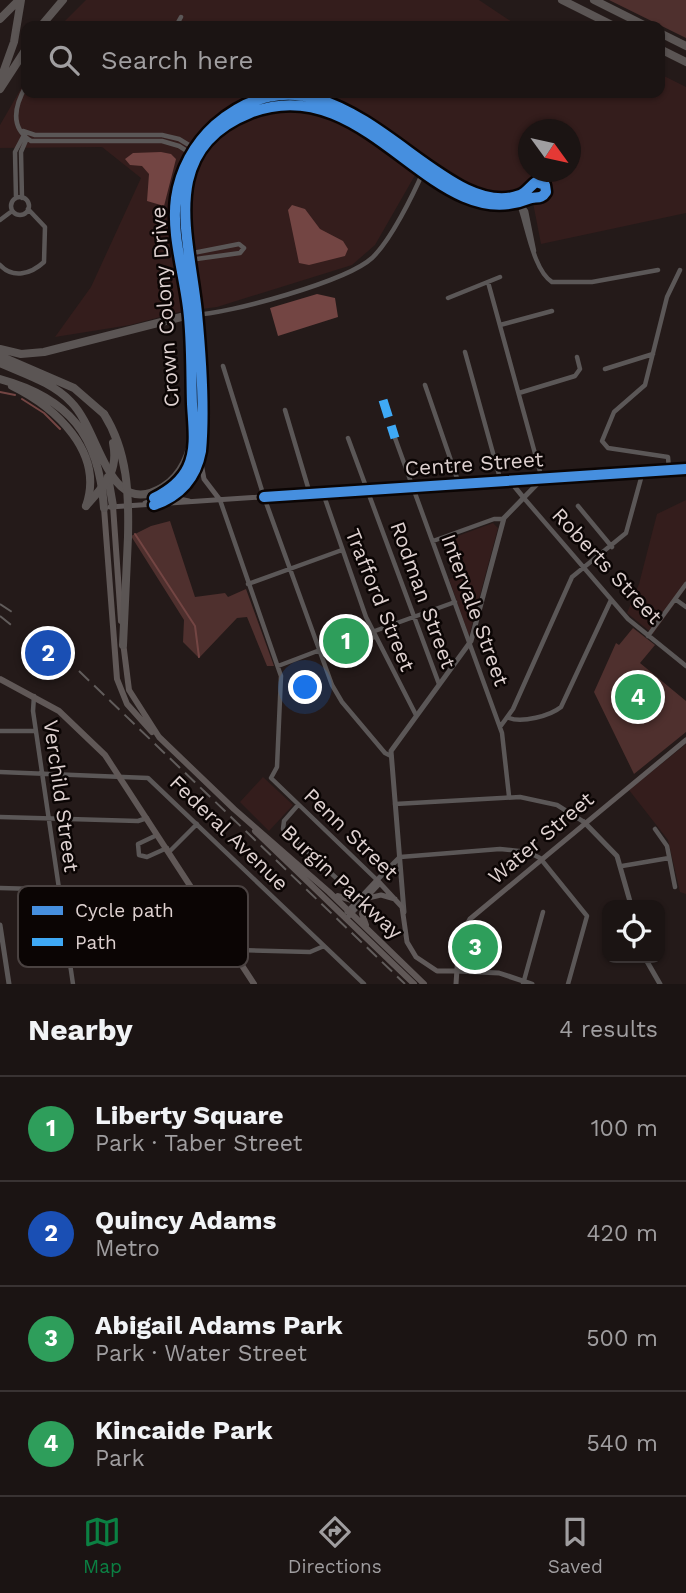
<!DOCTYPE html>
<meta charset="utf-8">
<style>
body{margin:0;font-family:"Work Sans",sans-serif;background:#241d1c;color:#f1f3f6}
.controls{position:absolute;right:21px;bottom:21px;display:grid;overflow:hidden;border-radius:14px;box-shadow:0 2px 5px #0004}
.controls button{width:63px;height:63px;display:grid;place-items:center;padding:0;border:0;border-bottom:2px solid #393333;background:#1b1413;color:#f1f3f6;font:35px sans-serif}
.compass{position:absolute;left:518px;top:119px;width:63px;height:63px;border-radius:50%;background:#1b1413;box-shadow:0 2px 5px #0004;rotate:123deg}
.you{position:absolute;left:306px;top:688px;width:24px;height:24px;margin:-18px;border:5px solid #fff;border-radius:50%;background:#1a73e8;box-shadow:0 0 0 10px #1a73e833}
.badge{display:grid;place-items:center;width:46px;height:46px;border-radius:50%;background:#0b8043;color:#fff;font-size:23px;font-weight:700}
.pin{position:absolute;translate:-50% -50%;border:4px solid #fff;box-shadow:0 2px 7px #0006}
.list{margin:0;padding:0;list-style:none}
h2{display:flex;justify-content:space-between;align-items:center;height:91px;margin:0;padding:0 28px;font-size:30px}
h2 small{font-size:23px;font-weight:400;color:#a09ea0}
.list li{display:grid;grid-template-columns:46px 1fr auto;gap:21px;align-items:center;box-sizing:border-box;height:105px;padding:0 28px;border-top:2px solid #393333}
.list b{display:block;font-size:26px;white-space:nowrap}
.list p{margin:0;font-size:23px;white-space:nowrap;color:#a09ea0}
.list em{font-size:23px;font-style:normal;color:#a09ea0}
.icon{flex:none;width:38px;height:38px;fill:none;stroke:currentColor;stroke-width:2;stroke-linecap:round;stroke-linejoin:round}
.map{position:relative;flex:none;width:686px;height:984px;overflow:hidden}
.search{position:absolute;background:#1b1413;box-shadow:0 2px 5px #0004;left:21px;right:21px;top:21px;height:77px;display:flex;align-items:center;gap:18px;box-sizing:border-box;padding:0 24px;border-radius:14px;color:#a09ea0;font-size:26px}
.sheet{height:511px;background:#1b1413}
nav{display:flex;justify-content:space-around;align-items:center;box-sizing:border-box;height:98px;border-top:2px solid #393333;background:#1b1413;font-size:19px;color:#a09ea0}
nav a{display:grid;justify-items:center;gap:4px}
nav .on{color:#0b8043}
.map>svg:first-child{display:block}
</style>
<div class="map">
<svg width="686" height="984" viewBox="0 0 686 984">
<rect width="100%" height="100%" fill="#241a19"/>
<path fill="#341d1c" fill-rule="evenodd" d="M86,0H479L518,26H60Z
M660,74L686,87V213L541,244L529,182L522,189L510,193L482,191L426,156L375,245L352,265L217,307L179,312L130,325L55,337L91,287L141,178L102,147L0,148V125L26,80V93H660ZM528,130H570V172H528Z
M686,500V588L653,634L627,613L639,584L657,514Z
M493,523L498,528L469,636L449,579L467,572L455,537Z
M686,744V894L680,892L668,840L629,790Z
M263,777L293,805L269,831L240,802Z"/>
<path fill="#4f302e" d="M609,0H686V38Z
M170,521L195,597L225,593L228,597L246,589L274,666H267L247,617L237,618L199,658L183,642L184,620L131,536L151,526Z
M633,628L655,645L640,663L686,701V732L634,774L594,692L616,643L619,645Z
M469,928L489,944L484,969L465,967L461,963L463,939Z"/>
<path fill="#734543" d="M161,152L171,154L176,159L164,206L147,201L149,174L142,166L130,165L125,159L133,153Z
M292,205L305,209L320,229L343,241L348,249L345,256L309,265L299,263L288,210Z
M317,294L335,298L338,317L278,336L270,308Z"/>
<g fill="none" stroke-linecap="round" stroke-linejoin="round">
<path stroke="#734543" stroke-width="2" d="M0,392L15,395
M22,399L44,413L60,429
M135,534L195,626L199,657"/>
<path stroke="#5b5757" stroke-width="4.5" d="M176,26L181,17
M26,86C15,105 9,127 31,141H162L179,146L198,158
M23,131L35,135H162L179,139L202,153
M515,196L526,211L534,251
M11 206a9 9 0 1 1 18 0a9 9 0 1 1-18 0Z
M16,198L15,152L25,133
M22,198L21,152L27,138
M519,204C527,224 533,270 552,282H592L658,270
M0,220L12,211
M188,254L239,244L244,248L240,253L189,260
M0,265C13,279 31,274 44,262L45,227L28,209
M488,282L542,479
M448,298L500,277
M193,315C229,314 347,281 372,258C391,240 413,195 424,170
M500,325L552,311
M465,352L501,482
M223,366L264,497L332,685L342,702L385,753L391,756
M605,369L653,354
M425,385L459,484
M519,393L575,376L580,369L577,357
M285,410L310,494
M348,438L439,684
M395,438L502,733L509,796
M669,470L668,457L608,448L602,441L614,412L645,385L667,297L680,270
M323,493L366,617L416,715
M523,497L628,619L686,666
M220,500L281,676L277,767L271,778L377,880
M578,506L612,547
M433,541L494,519H503
M248,584L342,550
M675,599L686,607
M372,632L455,602
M648,636L686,584
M318,645L370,626
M322,656L375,637
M278,666L320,650
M34,696L33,711L73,984
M509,718C522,723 550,716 561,707L611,600
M500,727L513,709L572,577L626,533L643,471
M0,731H36
M0,772L148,778L364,984
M395,804L520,797L557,805L584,822
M298,805L284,821L283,829L346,887
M0,817L138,821L147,818
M655,829L667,846L675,887
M157,835L138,844L139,855L147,857L167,848
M169,852L197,824
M400,857L500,849L528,852L540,858L587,916L568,984
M622,866L669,858
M0,888L185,893L194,890
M67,945L310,952L324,946
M523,984L543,912"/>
<path stroke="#5b5757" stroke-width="5" d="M510,481L523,497
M157,497L182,477L193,448
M170,498C184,489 194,477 199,461C207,434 200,333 195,302C191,270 180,235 183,202C187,171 205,141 231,123C306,73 376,138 436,178C449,187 461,198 476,203C499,211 522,203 543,197L545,185L536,182C530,186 527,192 520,195C437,226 345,29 223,119C197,138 180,167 176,199C171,235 184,273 189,310C194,350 192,391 194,432
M584,822L617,856L631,905
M377,880L400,857
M404,912L391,751L471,641L504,518L542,479
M0,925L9,984
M645,958L660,984
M456,971L499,973L532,984"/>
<path stroke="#605a5a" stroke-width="5" d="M200,458L204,479L220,500
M145,503L164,496L189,501
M110,507L686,469
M368,898L381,895L395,899
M347,912L377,880L402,907L407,942L416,957L437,971H456
M346,919L380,883
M456,984L459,939L470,919L686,740"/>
<path stroke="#605857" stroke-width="6" d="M113,506L121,621
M104,508L117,679L127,704L152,732
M123,642L129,690L159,737L234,809L329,892L424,984
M0,679L59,711L105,755L254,984
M255,831L414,984
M338,896L351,900L362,896
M365,899L362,914L366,925"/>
<path stroke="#5b5554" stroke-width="8" d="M562,0L614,26
M594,0L646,26
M0,19L19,0
M41,26L63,0
M660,33L686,46
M660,49L686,62
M0,81L14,42L21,0
M0,89L26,49
M0,349L21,354L44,352L189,315
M0,356L74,388L104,414
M0,363C24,374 52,382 71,402C101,432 108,521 163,487C182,475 191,453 193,431
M0,379C69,398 99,435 104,508
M12,386C55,407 105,452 86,506
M108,477L113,506
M123,645L128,537"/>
<path stroke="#615c5b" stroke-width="2" stroke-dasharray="14 7" stroke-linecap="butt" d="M0,604L15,614
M0,616L16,629
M79,671L405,984"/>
<path stroke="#5b5554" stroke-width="8" d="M104,414C128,452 129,495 128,537
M86,506C104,485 119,473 113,443"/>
<path stroke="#3fa9f5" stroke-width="9" stroke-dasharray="18 9" stroke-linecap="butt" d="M383,400L395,438"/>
<g stroke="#0b0504" stroke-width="15">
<path id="cycleway" d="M264,497L686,469
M154,498C168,491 181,482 188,467C197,448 193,424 192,404C191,372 192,340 188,308C184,273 171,234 176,198C180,170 194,144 215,125C337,19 436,227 520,195C527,192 530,186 536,182L545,185L546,192C541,200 536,196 528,199C433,238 367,67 250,113C156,150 190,239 197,313C201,355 205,408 201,451C196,478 180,496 154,505"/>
</g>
<use href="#cycleway" stroke="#468fdf" stroke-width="10"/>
</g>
<g text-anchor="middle" stroke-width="5" stroke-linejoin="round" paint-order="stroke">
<g font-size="21" fill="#ded1d0" stroke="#0b0504">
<text transform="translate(165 307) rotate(-94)" y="7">Crown Colony Drive</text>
<text transform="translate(474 464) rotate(-4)" y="7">Centre Street</text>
<text transform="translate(607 566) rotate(47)" y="7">Roberts Street</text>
<text transform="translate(423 595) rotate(70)" y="7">Rodman Street</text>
<text transform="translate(380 600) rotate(68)" y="7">Trafford Street</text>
<text transform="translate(475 610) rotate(70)" y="7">Intervale Street</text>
<text transform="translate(61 796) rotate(82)" y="7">Verchild Street</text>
<text transform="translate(229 833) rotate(44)" y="7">Federal Avenue</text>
<text transform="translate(351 834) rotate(44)" y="7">Penn Street</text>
<text transform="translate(541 838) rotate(-40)" y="7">Water Street</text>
<text transform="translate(342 882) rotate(43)" y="7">Burgin Parkway</text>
</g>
</g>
<rect x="18" y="886" width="230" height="81" rx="10" fill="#0b0504" stroke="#4a4241" stroke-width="2"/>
<rect x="32" y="906" width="31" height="9" fill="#468fdf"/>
<rect x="32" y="938" width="31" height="8" fill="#3fa9f5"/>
<g font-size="19" fill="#ded1d0">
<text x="75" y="917">Cycle path</text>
<text x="75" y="949">Path</text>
</g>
</svg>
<div class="controls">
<button><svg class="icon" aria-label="locate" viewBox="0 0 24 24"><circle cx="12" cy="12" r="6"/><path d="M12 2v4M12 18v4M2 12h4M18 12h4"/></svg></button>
</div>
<svg class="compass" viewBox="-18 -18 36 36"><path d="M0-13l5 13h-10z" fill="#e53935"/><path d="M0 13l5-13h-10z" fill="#a09ea0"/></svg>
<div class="you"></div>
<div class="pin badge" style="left:346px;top:641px;background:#2e9e5b">1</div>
<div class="pin badge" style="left:48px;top:653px;background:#1a4fb4">2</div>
<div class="pin badge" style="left:475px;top:947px;background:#2e9e5b">3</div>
<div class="pin badge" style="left:638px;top:697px;background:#2e9e5b">4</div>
<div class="search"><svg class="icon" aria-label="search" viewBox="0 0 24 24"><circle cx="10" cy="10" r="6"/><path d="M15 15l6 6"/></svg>Search here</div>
</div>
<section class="sheet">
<h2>Nearby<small>4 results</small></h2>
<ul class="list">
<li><span class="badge" style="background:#2e9e5b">1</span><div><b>Liberty Square</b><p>Park · Taber Street</p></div><em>100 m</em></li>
<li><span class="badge" style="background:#1a4fb4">2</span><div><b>Quincy Adams</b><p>Metro</p></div><em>420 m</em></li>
<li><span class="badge" style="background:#2e9e5b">3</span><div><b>Abigail Adams Park</b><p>Park · Water Street</p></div><em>500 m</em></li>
<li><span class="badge" style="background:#2e9e5b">4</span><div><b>Kincaide Park</b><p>Park</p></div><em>540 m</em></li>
</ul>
</section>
<nav>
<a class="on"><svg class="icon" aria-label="map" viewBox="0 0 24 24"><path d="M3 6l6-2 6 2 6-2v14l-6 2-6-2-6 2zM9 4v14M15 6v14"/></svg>Map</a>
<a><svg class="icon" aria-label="directions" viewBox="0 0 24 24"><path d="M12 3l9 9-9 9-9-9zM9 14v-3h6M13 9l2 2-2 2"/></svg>Directions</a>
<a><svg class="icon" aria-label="saved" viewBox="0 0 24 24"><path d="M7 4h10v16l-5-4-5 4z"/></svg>Saved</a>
</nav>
